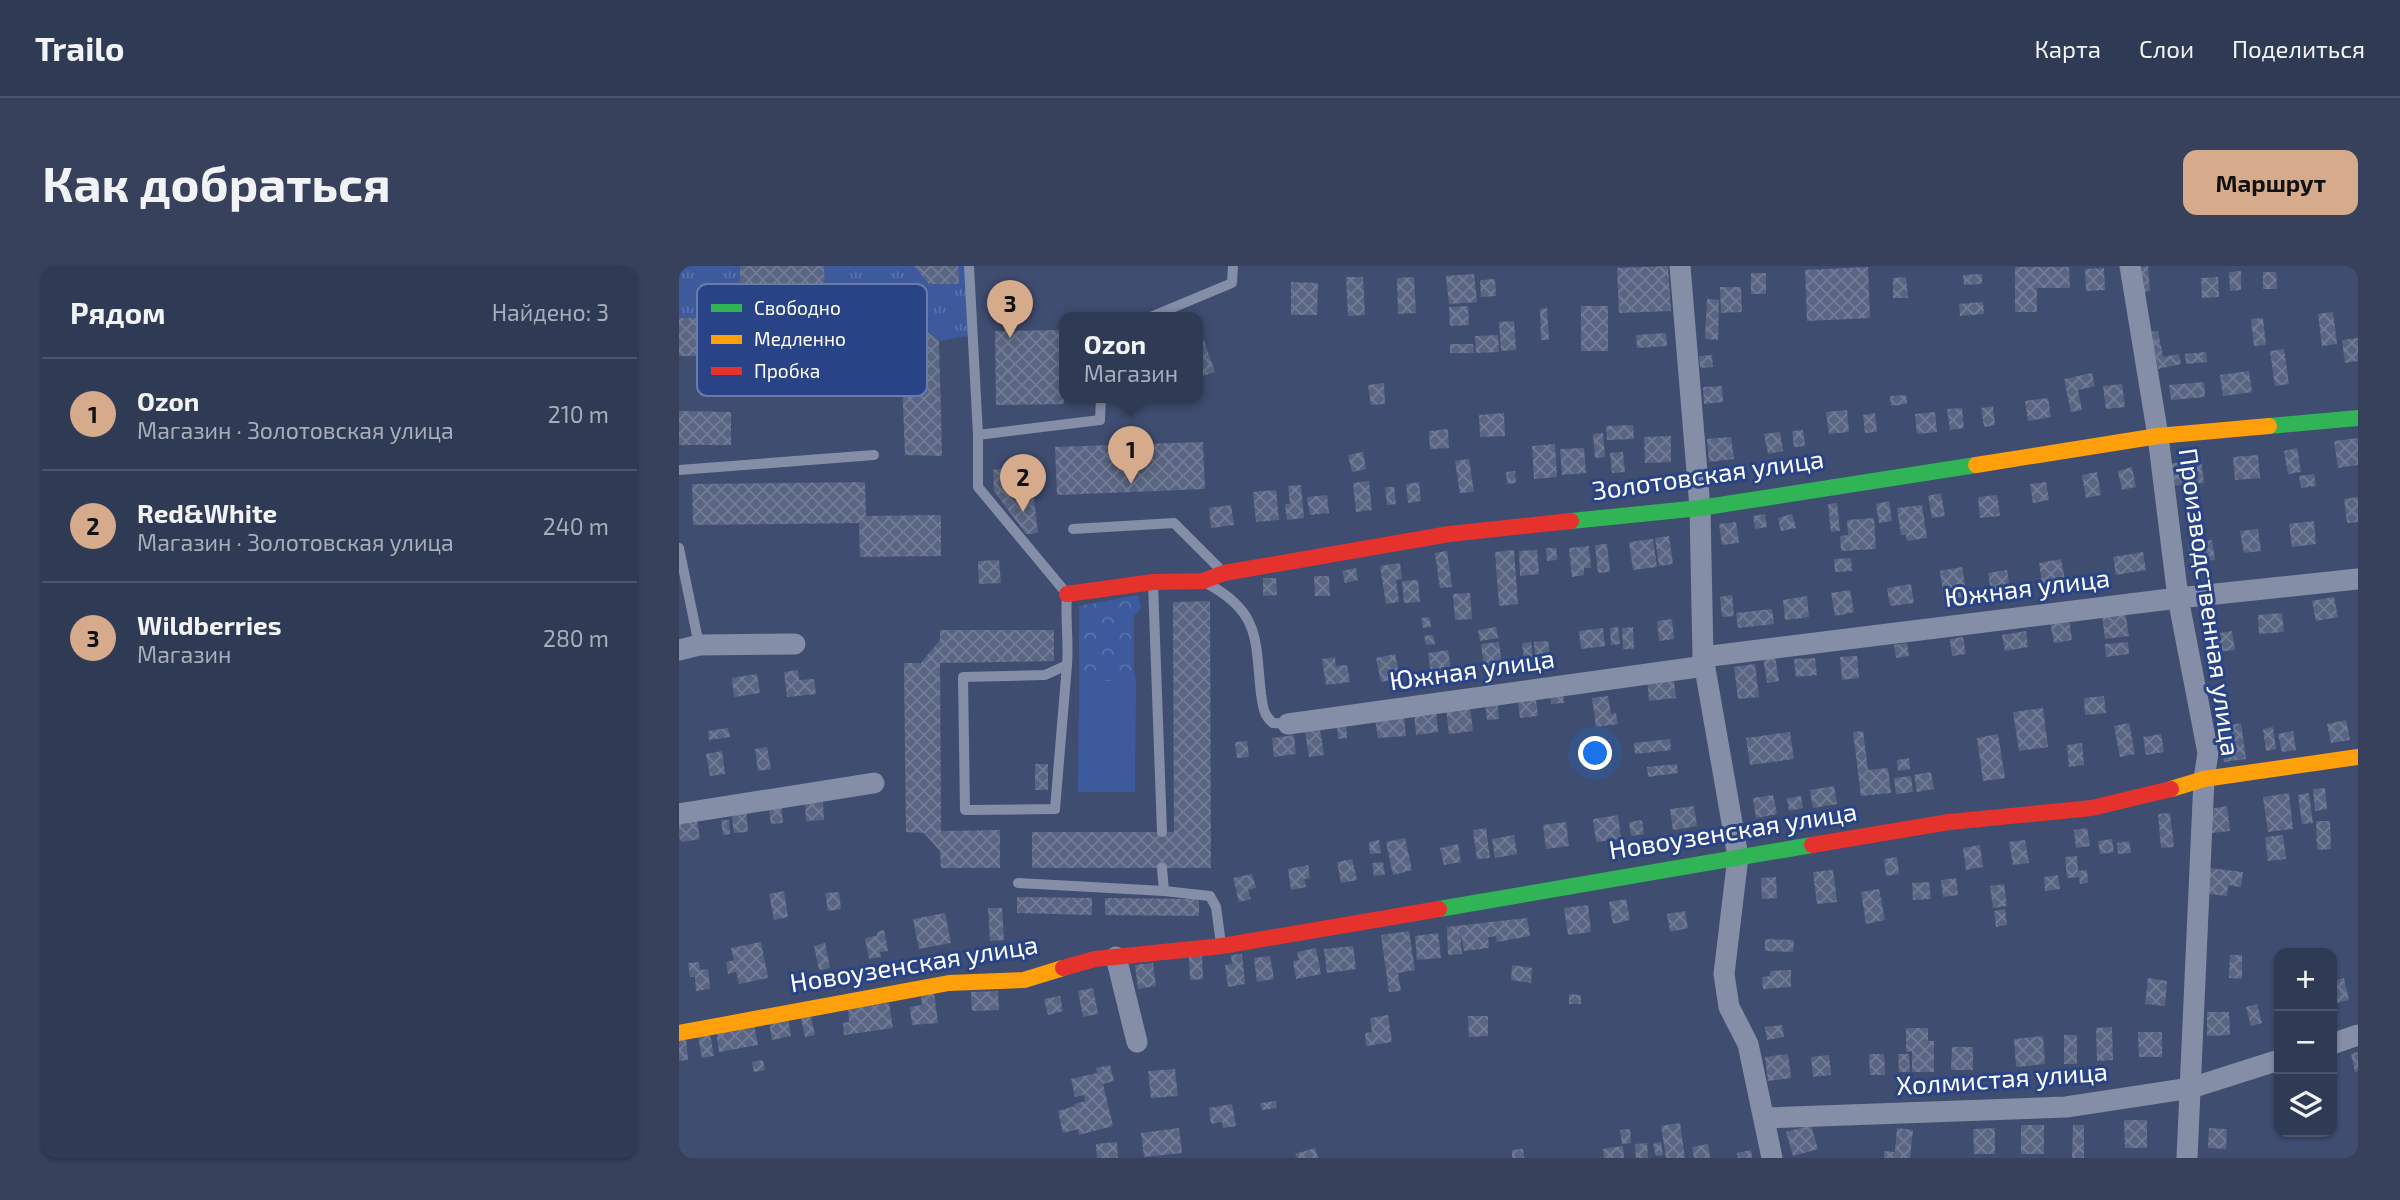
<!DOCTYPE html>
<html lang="ru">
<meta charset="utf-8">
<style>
body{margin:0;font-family:"Exo 2",sans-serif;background:#37415b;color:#f1f3f6}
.controls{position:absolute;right:21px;bottom:21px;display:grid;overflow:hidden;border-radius:14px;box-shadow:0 2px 5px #0004}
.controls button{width:63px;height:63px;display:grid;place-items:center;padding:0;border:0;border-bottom:2px solid #4a546c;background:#2f3a55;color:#f1f3f6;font:35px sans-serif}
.you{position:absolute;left:917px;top:488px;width:24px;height:24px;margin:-18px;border:5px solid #fff;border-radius:50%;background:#1a73e8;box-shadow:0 0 0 10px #1a73e833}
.badge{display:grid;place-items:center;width:46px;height:46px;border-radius:50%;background:#d6ab8b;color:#111;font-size:23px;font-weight:700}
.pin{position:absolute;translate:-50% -58px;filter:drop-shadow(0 2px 4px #0008)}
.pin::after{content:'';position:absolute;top:37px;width:24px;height:21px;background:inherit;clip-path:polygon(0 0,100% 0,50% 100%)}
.popup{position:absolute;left:380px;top:46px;width:144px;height:91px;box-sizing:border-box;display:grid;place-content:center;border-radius:14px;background:#2f3a55;filter:drop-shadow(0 2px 5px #0005);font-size:23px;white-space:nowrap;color:#a7adb9}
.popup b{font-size:26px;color:#f1f3f6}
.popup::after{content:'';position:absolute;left:50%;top:100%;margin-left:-14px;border:14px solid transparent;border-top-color:#2f3a55}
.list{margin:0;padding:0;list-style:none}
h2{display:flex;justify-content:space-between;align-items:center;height:91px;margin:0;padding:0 28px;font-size:30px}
h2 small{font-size:23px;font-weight:400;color:#a7adb9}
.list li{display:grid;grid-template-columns:46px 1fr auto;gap:21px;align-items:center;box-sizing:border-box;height:112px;padding:0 28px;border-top:2px solid #4a546c}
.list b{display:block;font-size:26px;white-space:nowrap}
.list p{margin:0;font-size:23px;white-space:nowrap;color:#a7adb9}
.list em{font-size:23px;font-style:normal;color:#a7adb9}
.icon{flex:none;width:38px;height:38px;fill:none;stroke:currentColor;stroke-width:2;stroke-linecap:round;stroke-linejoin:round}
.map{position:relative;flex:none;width:1679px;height:892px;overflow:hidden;border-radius:14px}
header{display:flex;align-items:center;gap:42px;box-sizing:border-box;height:98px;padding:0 35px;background:#2f3a55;border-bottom:2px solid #4a546c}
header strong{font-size:33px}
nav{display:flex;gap:38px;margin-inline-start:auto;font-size:24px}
.intro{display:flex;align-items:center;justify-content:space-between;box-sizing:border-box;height:168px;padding:0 42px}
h1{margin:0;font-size:49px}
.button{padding:18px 32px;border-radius:14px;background:#d6ab8b;color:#111;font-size:24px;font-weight:700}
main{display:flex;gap:42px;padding:0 42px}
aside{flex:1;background:#2f3a55;border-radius:14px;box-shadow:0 2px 5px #0004}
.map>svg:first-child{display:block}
</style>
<header>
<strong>Trailo</strong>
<nav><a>Карта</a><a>Слои</a><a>Поделиться</a></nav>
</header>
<div class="intro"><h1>Как добраться</h1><a class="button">Маршрут</a></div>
<main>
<aside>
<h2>Рядом<small>Найдено: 3</small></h2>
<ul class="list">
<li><span class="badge">1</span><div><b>Ozon</b><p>Магазин · Золотовская улица</p></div><em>210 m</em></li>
<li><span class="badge">2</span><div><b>Red&amp;White</b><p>Магазин · Золотовская улица</p></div><em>240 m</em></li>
<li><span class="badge">3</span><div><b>Wildberries</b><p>Магазин</p></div><em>280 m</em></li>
</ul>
</aside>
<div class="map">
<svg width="1679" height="892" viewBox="0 0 1679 892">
<defs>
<pattern id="grass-tufts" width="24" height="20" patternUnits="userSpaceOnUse" patternTransform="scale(1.75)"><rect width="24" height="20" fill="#3d5a9c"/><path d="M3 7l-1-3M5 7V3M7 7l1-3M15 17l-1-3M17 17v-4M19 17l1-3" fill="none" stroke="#5a73ab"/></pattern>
<pattern id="park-crowns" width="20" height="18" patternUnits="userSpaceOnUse" patternTransform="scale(1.75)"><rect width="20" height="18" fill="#3d5a9c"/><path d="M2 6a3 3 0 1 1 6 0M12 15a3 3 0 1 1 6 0" fill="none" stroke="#5a73ab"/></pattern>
<pattern id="building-cross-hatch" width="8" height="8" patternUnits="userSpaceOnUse" patternTransform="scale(1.75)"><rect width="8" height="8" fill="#596582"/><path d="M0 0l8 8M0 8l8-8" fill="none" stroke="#727c95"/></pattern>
</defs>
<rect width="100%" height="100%" fill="#3f4d71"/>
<path fill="url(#grass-tufts)" d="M0,0H290L294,69L260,75L232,53L0,52Z"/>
<path fill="url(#park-crowns)" d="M459,329L462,342L455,350V404L457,416L400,415V340Z"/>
<path fill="#3d5a9c" d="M400,415L457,416L456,526H399Z"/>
<path fill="url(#building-cross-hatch)" d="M61,0H145L146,25H61Z
M235,0H279L280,18H250Z
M989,0L992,45L940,47L938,2Z
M1469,0L1471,25L1463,26L1461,1Z
M1189,1L1191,52L1128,55L1126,4Z
M1336,1H1390L1391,22H1358V46H1336Z
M1425,2L1426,24L1407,25L1406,3Z
M1562,5V24L1551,25L1550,6Z
M1584,6H1597L1598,23H1584Z
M1072,7H1087V28H1072Z
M795,8L798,36L770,38L767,10Z
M1303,8V18L1285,19L1284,9Z
M667,11H684L686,49L669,50Z
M735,11L737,47L719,48L718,12Z
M1227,11L1229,32H1214V12Z
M1539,11L1540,31L1523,32L1522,12Z
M816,13L817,30L802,31L801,14Z
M612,16L639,17L638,49H612Z
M1041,21H1062L1063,46L1042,47Z
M1028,33L1040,34L1039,74L1026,73Z
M1304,36L1305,48L1281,50L1280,38Z
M789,40L790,59L771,60L770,41Z
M902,40H929V85H902Z
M868,42L870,74H862L861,43Z
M1654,46L1658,78L1643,80L1639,48Z
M0,52L232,53L260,75L263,190L226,189L222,92L0,90Z
M1584,52L1587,79L1575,80L1572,53Z
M518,55L536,106L518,112Z
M835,55L837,84L822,85L820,56Z
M384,64L385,138L317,139L316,65Z
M1479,65L1484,91L1500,88L1502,98L1479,103L1472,66Z
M987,67L988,80L958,82L957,69Z
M819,69L820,86L797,87L796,70Z
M1679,72V95L1666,97L1663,74Z
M771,78H794L795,87H771Z
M1605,83L1610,118L1596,120L1591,85Z
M1527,86L1528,96L1507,98L1506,88Z
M1033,89L1034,101L1021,102L1020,90Z
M1570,105L1573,126L1544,130L1541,109Z
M1413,107L1416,120L1399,124L1403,144L1392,146L1385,113Z
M1525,116L1526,131L1492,134L1490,119Z
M705,117L706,138L692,139L689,119Z
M1443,118L1446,141L1427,143L1424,120Z
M1043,120L1044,136L1025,138L1024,121Z
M1227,129L1228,138L1212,140L1211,130Z
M1369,132L1372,151L1349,155L1346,135Z
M1314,140L1316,159L1305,161L1302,142Z
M1283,142L1285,162L1271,164L1268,143Z
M1168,144L1170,166L1150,168L1147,146Z
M0,145L52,146V179H0Z
M1256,146L1258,166L1238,168L1236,148Z
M825,147L826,170L801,171L800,149Z
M1196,147L1198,166L1186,167L1184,149Z
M954,159L955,173L928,174L927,160Z
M769,163L770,182L751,183L750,165Z
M1124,164L1126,180L1115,181L1113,165Z
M1101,166L1104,185L1089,188L1085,168Z
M924,167L926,191L916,192L914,168Z
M992,170V196L966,197L965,171Z
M1052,171L1055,193L1030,196L1028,173Z
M1679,172V199L1659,202L1655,175Z
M524,176L526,223L378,229L376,181Z
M876,178L878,211L855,213L853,180Z
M905,182L907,207L883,209L881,183Z
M1618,182L1622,206L1609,208L1605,185Z
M684,186L687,203L673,206L669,189Z
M944,186L946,206L933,207L931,187Z
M1579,189L1581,212L1556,214L1554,191Z
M790,193L795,226L781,227L776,195Z
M1522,194L1525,217L1492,220L1489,198Z
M351,198L359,267L347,268L315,225L314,204Z
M1453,201L1457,221L1443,224L1439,205Z
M836,205L837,217L828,218L827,206Z
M1418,206L1422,229L1407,232L1403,209Z
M1635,208L1637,220L1622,222L1620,210Z
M690,215L693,244L677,246L674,217Z
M186,216L187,250L262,249V290L181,291L180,257L14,259L13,218Z
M740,216L742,235L729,237L727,218Z
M1367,216L1370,234L1354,237L1351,218Z
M622,219L625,252L608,254L606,238H611L609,220Z
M706,221H715L717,238L708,239Z
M597,224L600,254L577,256L574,226Z
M1262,227L1266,250L1253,252L1249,230Z
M648,229L650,247L631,249L628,231Z
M1318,229L1321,250L1301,252L1299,231Z
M1679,231V256L1668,257L1665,233Z
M1210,235L1213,255L1200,257L1197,238Z
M1158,237L1161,265L1152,266L1149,238Z
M552,239L555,259L532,262L530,242Z
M1243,239L1248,272L1228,275L1227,269H1222L1218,242Z
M1086,248L1088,261L1076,263L1074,250Z
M1113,248L1117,262L1102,265L1099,252Z
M1195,252L1197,283L1162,285L1161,270L1169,269L1168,254Z
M1635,255L1637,278L1613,281L1610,258Z
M1057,256L1060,277L1043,279L1040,258Z
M1579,263L1582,285L1565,287L1561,265Z
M990,270L994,298L980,300L976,272Z
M974,273L978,301L954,304L950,276Z
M1533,274L1536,294L1512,297L1509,278Z
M928,278L931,306L919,307L916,279Z
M910,280L912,302H905V309L893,311L890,282Z
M867,282H877L878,294L868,295Z
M835,284L839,338L820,340L816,286Z
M858,284L860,308L841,310L840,285Z
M768,285L773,321L761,322L756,287Z
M1464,286L1467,304L1437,309L1434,291Z
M1172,292L1173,305L1156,306L1155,293Z
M1382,293L1386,314L1363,317L1360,297Z
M320,294L322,317L300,318L299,295Z
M721,297L723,313L717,314L720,336L707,338L701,300Z
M1283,301L1288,331L1265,334L1261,305Z
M677,302L679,314L666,317L663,305Z
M1328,304L1331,322L1312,324L1309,307Z
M635,310H650L651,330H636Z
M584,312H597L598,329L584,330Z
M739,314L741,336L725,337L723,315Z
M1232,318L1235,337L1211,340L1208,322Z
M1171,324L1175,346L1156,350L1152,327Z
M791,327L793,353L776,354L774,328Z
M1053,329L1055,350L1043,351L1041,331Z
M1128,330L1130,351L1106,354L1104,334Z
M1655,331L1659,351L1637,355L1633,335Z
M531,335L532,602H353V566H495L494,336Z
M1093,343L1095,358L1059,362L1057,347Z
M1446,345L1450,370L1426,373L1423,349Z
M1603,347L1605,366L1580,368L1579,349Z
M750,351L752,361L744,362L742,352Z
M993,353L995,373L980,375L978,355Z
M1390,353L1393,374L1375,377L1371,356Z
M817,361L819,372L801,375L799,364Z
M939,361L941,378L932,379L931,362Z
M954,361L955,383H944L943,362Z
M924,362L926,380L902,383L900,365Z
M261,364H375V395L261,397L262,565L321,564V602H262L261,585L245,567L227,566L225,397H242L261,374Z
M1347,365L1349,381L1326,385L1323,369Z
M1553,365L1556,384L1538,386L1535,368Z
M754,369L756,378L747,379L745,370Z
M1284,371L1287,388L1273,390L1271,373Z
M869,375L871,391L856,392L855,376Z
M820,376L823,398L805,400L802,378Z
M852,376L854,391L845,392L843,377Z
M1449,376L1450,388L1427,391L1426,378Z
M1228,377L1230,390L1217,392L1215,379Z
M769,384L772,405L752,408L749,387Z
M716,388L721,412L702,416L697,392Z
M1096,390L1100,415L1088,417L1084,392Z
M1178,390L1180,412L1163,414L1161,391Z
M656,391L657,400L668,399L671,416L647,419L643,393Z
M1136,392L1138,409L1117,411L1115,393Z
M1076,398L1080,431L1059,433L1055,401Z
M119,404L120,414L135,413L137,428L108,431L105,406Z
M78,408L81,427L55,431L53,412Z
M994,408L997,432L970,435L968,411Z
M883,421L885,437L872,438L871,423Z
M856,426L859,450L841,452L838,429Z
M929,430L932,448L937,447L939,458L917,461L913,432Z
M1425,430L1427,447L1406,449L1405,432Z
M818,435L820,453L808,454L806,436Z
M791,441L794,465L770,468L767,444Z
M1364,442L1369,481L1340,485L1334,446Z
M757,445L759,466L737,469L735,447Z
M725,450L727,470L699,472L696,453Z
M1667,454L1671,474L1652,477L1648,458Z
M1450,457L1456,488L1441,491L1435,460Z
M1562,457L1567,493L1545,496L1540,461Z
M658,459H667L668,472L659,473Z
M1594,461L1597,483L1587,485L1584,463Z
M49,462L51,471L30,474L29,465Z
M641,463L645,489L630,491L626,465Z
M1184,465L1189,504L1209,502L1212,527L1182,530L1174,466Z
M1614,465L1617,484L1603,486L1599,468Z
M1111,466L1115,493L1071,499L1067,472Z
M1319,468L1326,512L1304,515L1298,472Z
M1482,468L1485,486L1467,489L1464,471Z
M615,469L617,488L595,491L593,472Z
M991,473L992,484L956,488L955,477Z
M568,475L570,491L558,492L556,476Z
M1403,477L1405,499L1390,501L1388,479Z
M88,481L92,503L79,505L76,483Z
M43,485L46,508L31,510L27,488Z
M1230,492L1231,503L1219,505L1218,494Z
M356,498H369V524H356Z
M998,498L999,507L969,511L968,501Z
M1252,506L1255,523L1238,526L1235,509Z
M1232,510L1234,526L1217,528L1215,512Z
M1155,520L1158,538L1134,542L1131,524Z
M1646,522L1648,543L1636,545L1634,523Z
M1610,527L1614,563L1589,566L1584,531Z
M1630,527L1634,557L1623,558L1619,529Z
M1094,529L1098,548L1077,552L1074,532Z
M1122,530L1124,542L1110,545L1108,532Z
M144,536L145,554L127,555L126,537Z
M102,537L104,557L92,558L89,538Z
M1015,540L1018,560L994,564L991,543Z
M1548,540L1551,565L1533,567L1530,543Z
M67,542L69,566L55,567L52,543Z
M1491,547L1495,581L1482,582L1479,548Z
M939,549L942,573L917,576L914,553Z
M18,554L21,573L3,576L0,572V557Z
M42,554H50L51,568L44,569Z
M963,554L965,568L952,570L950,556Z
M1637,555H1651L1652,583L1638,584Z
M887,556L890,580L867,583L864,559Z
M807,562L811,592L798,593L794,564Z
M1408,562L1411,580L1397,582L1395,564Z
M835,569L838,588L816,592L813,573Z
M1604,569L1607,593L1589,595L1586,571Z
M726,572L733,604L714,609L707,576Z
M1433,573L1435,586L1421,588L1419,575Z
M700,574L702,587L691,588L690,576Z
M1346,574L1350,597L1334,599L1330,576Z
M1450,575L1452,587L1439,588L1438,577Z
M779,578L782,596L765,599L761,582Z
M1301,579L1304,601L1287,604L1284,582Z
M1398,590L1399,605L1408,604L1409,617L1401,618L1400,611L1388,612L1386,591Z
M1218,591L1220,608L1207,610L1205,593Z
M673,593L678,614L662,617L658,596Z
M704,596L706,609L695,610L693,597Z
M629,599L631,612L625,613L627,621L612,624L609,603Z
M1531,602L1564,606L1562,621L1549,619L1548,630L1529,628Z
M1154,604L1158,636L1138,638L1134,606Z
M573,608L577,622L569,624L572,633L560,636L554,612Z
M1379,609L1381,623L1366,625L1365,611Z
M1097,611L1098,632L1083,633L1082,612Z
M1277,612L1279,629L1264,631L1262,614Z
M1250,616L1252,633L1234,634L1233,617Z
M1325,618L1328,640L1314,642L1311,620Z
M1200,623L1206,654L1187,658L1182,626Z
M105,625L109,651L95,654L90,628Z
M160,626L162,643L149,645L146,627Z
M338,631L413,632V649L338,647Z
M426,632L520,633V650L426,649Z
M947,633L951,654L934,658L930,636Z
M909,639L912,666L889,669L885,642Z
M309,642H323L325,674L311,675Z
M1326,643L1328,659L1317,661L1315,645Z
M1006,645L1009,662L991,666L988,648Z
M266,647L272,677L240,683L234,653Z
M848,652L851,670L818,676L817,670L809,671L810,682L785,685L781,664L783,688L769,689L768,661Z
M205,664L209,685L201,686L202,691L190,693L186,672L198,670V666Z
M730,665L736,704L719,707L722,725L710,726L702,669Z
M759,667L762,692L738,694L736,670Z
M1086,673L1115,674L1114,686L1086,685Z
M82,676L89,712L60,718L57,706L49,708L47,696L55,694L52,682Z
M146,677L151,702L140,704L135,680Z
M674,680L677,703L648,707L645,683Z
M637,682L642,708L617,713L614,695L620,694L618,686Z
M563,688L566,718L549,721L546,699L553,698L552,689Z
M1551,689H1563V713L1550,712Z
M510,690H523L524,713L511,714Z
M591,690L595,713L578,716L575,692Z
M20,696L21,704L29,703L31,723L17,725L16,711H11L9,697Z
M474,697L477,720L459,723L456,699Z
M833,699L853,702L852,717L832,714Z
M1112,704V721L1084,723L1083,711L1091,710V705Z
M1469,712L1488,715L1486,740L1466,738Z
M1665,712L1670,734L1653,738V715Z
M414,722L419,748L404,751L399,725Z
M319,725L320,744L293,745L292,726Z
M255,727L259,757L233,759L231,741L243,739L242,729Z
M890,728L902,729V738H890Z
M381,730L384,745L369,749L365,733Z
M210,737L214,762L165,769L164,757L170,756L169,743Z
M1578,738L1583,757L1572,760L1567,741Z
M1528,746H1550L1551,769L1528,770Z
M709,749L713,776L687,780L686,767L693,766L691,752Z
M789,750H809V770L790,771Z
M132,751L136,769L126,771L122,752Z
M109,752L112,770L93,774L90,756Z
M75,759L79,779L40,786L37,766Z
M1103,759L1105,771L1088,774L1086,761Z
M1433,761L1434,794L1418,795L1417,762Z
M1227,762H1249V775H1255V806H1233V785L1227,786Z
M1459,766H1483V791H1460Z
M31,768L35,790L23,792L19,770Z
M1385,769H1398V798H1385Z
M1364,770L1366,798L1337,801L1335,773Z
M7,771L9,794L0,795V772Z
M1273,781H1294V804H1272Z
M1679,786V805L1676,806L1672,788Z
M1109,788L1112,812L1089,815L1086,791Z
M1190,788H1205L1206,809H1191Z
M1219,788H1230L1231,806H1220Z
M1150,789L1152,809L1134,811L1132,791Z
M84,794L86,804L75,806L73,796Z
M431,799L435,815L424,818L434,860L400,869L399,863L384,867L379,845L396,840L395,838L406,835L405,829L396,831L392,813L418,807L417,802Z
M496,803L499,830L472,832L469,805Z
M597,835L598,842L583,844L581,837Z
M553,838L557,860L544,862L543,856L532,858L530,842Z
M1445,854H1468V882H1446Z
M1001,857L1006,892H987L982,860Z
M1132,859L1139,883L1114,890L1107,866Z
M1342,859H1365V888H1342Z
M1394,859H1405V892H1393Z
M500,862L503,887L465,891L462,867Z
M1218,862L1234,864L1231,892H1205V885L1216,886Z
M1316,862V888H1295L1294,863Z
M1530,862L1548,863L1547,883L1529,882Z
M951,863L952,877L943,878L941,864Z
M438,876L439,892H418L417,878Z
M982,876L984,889L977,890L974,878Z
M968,877L969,892H957L956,878Z
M1029,878L1031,892H1015L1013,881Z
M944,880L945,892H925L924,883Z
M636,882L639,892H618L616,888Z
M844,883L845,892H833V884Z
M1072,884L1073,892H1059L1058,887Z"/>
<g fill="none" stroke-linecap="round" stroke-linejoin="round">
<path stroke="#858ea7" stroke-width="10" d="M290,0L299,169V221L388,328C386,352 390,375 388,399L376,543L286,544L284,411L366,409L388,399
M469,52L553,17L554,0
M299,169L421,154L422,132
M0,204L195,189
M394,263L495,257L543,305
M0,282L20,379
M474,317L483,566
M529,318C582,347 576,374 582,428C584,440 584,449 594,457L609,458
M483,602L485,625
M339,617L485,625L531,630L537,641L542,678"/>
<path stroke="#858ea7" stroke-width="21" d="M1001,0L1021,242L1024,391L1059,591L1045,708L1050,741L1069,778L1093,892
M1451,0L1479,170L1499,332L1529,487L1525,513L1508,892
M0,384L20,379L116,378
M1024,391L1499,332L1679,313
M609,458L1026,400
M0,548L195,517
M437,691L458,776
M1653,778L1679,769
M1086,852L1387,841L1512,822L1600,794"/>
<path stroke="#30b455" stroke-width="16" d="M1590,160L1679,152
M892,255L1021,242L1297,199
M760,643L1133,579"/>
<path stroke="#ff9f0a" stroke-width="16" d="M1297,199L1479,170L1590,160
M1492,523L1525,513L1679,491
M0,767L270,717L345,714L384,702"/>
<path stroke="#e5322d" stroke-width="16" d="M388,328L474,316L524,315L545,307L770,268L892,255
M1133,579L1270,556L1413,542L1492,523
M384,702L416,693L543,680L760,643"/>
</g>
<g text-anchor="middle" stroke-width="6" stroke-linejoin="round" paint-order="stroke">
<g font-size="26" fill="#fff" stroke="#294387">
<text transform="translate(1029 209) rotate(-8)" y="9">Золотовская улица</text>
<text transform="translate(1348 322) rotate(-7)" y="9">Южная улица</text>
<text transform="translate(1530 336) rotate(82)" y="9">Производственная улица</text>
<text transform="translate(793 404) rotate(-8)" y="9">Южная улица</text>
<text transform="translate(1054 565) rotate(-9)" y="9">Новоузенская улица</text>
<text transform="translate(235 698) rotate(-9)" y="9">Новоузенская улица</text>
<text transform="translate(1323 813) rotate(-4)" y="9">Холмистая улица</text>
</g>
</g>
<rect x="18" y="18" width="230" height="112" rx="10" fill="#294387" stroke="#697bab" stroke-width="2"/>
<rect x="32" y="38" width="31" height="8" fill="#30b455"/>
<rect x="32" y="69" width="31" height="9" fill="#ff9f0a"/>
<rect x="32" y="101" width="31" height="8" fill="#e5322d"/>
<g font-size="19" fill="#fff">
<text x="75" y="49">Свободно</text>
<text x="75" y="80">Медленно</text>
<text x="75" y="112">Пробка</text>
</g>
</svg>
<div class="controls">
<button>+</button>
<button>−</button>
<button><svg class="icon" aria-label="layers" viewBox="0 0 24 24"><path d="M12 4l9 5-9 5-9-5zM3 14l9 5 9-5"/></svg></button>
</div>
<div class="you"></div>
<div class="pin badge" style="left:452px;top:218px">1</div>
<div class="popup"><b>Ozon</b>Магазин</div>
<div class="pin badge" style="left:344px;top:246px">2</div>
<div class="pin badge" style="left:331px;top:72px">3</div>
</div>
</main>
